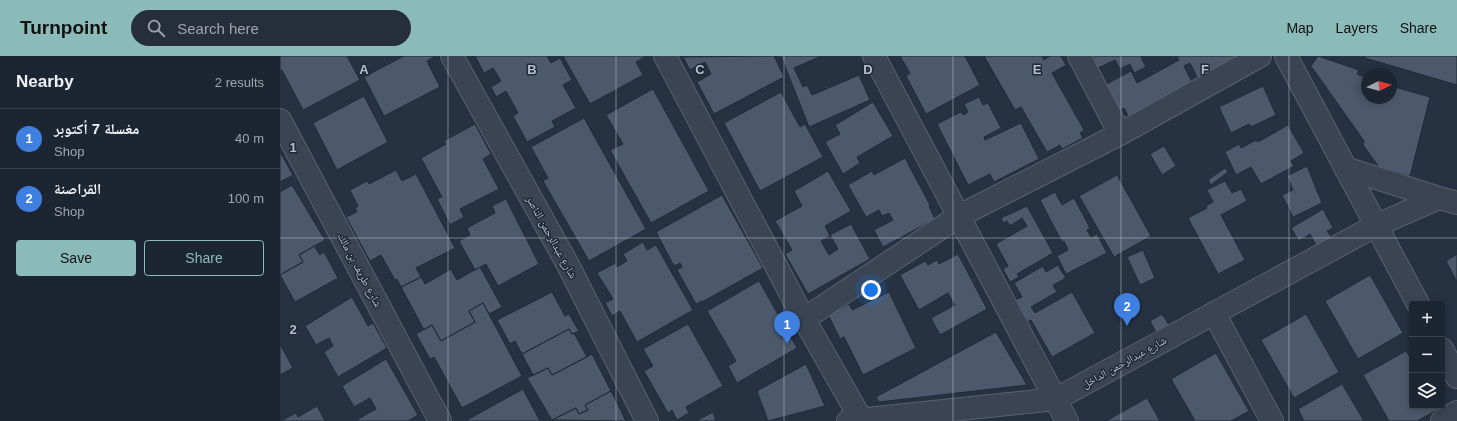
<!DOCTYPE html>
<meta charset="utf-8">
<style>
body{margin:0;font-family:Arial,"Noto Naskh Arabic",sans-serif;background:#252e3a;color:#f1f3f6}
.controls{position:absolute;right:12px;bottom:12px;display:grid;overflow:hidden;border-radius:4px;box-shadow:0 2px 10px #0003}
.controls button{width:36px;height:36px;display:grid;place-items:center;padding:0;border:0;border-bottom:1px solid #3a434d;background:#1c2632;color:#f1f3f6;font:20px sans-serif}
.compass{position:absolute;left:1081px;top:12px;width:36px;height:36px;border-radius:50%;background:#1c2632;box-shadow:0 2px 10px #0003;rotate:84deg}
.you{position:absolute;left:591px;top:234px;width:14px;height:14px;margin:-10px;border:3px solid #fff;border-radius:50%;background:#1a73e8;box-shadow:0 0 0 6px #1a73e833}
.badge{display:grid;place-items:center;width:26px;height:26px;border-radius:50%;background:#8bbbb9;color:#fff;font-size:13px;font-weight:700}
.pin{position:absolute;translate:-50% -33px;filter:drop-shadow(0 1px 2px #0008)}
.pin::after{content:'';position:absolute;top:21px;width:14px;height:12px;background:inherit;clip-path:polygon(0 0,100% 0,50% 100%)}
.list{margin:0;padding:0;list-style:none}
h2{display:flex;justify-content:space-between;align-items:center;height:52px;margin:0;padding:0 16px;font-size:17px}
h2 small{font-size:13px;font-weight:400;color:#a0a5ac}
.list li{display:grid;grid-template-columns:26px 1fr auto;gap:12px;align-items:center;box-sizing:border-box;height:60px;padding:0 16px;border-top:1px solid #3a434d}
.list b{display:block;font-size:15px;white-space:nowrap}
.list p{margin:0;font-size:13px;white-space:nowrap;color:#a0a5ac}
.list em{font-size:13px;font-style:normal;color:#a0a5ac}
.actions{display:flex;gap:8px;padding:12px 16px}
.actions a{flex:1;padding:9px 0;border:1px solid #8bbbb9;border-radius:4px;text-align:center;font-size:14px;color:#8bbbb9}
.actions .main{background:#8bbbb9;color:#111}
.icon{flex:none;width:22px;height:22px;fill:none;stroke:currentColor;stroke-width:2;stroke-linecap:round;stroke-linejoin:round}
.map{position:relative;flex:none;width:1177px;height:365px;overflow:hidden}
header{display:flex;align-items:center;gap:24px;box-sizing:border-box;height:56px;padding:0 20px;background:#8bbbb9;color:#111}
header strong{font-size:19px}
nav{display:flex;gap:22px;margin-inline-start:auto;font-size:14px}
.search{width:280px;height:36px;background:#252e3a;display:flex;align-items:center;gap:10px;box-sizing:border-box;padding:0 14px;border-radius:22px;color:#a0a5ac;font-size:15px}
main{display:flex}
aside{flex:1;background:#1c2632}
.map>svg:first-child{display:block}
</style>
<header>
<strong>Turnpoint</strong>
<div class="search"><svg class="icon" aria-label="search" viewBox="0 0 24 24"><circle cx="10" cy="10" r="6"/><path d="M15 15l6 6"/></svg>Search here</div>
<nav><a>Map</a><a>Layers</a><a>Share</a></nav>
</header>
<main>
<aside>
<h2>Nearby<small>2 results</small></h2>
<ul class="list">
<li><span class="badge" style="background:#3f7fe0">1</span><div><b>مغسلة 7 أكتوبر</b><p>Shop</p></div><em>40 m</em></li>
<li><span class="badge" style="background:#3f7fe0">2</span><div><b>القراصنة</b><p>Shop</p></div><em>100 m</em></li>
</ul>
<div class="actions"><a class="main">Save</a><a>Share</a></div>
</aside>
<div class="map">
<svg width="1177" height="365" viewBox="0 0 1177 365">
<rect width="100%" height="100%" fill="#263242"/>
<path fill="#4c596b" stroke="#212b39" d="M0,0H67L80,24L23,54L2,14L0,15Z
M124,0H156L147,5L160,31L104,60L84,21Z
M195,0H267L271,7L280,2L292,24L283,29L296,52L272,65L275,71L247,86L233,60L238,57L226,35L216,41L211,31L221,25L213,12L204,17Z
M283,0H366L356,6L363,19L310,48Z
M494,0L504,21L434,58L417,26L431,18L425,6L410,14L403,1Z
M501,0H541L514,12L523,31L527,29L532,39L579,19L590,44L529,71Z
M620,0H685L700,29L646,58L626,20L630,17Z
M704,0H762L764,4L770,0H781L786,9L772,17L804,74L800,77L803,82L782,93L780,89L767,96L741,51L735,54Z
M812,0H863L861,1L866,11L854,17L850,8L840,13L835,4L818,12Z
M897,0H959L919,25L910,7L904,10L916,34L853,69L844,52L840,55L825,29L851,15L857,27L899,4Z
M1038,0L1079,14L1077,18L1087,22V42H1111V30L1150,41L1130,120L1099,111L1083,89L1084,85L1031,10Z
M1085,0H1177V29L1085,2Z
M983,30L996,59L971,71L969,68L951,77L939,51Z
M373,33L429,135L371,167L330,94L343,88L326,59Z
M501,36L520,71L525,68L543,101L480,135L444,67Z
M84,40L108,86L57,114L33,67Z
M699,41L703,49L708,47L721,72L704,81L705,84L741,67L759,103L714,126L710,118L688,129L657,68L681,56L683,59L688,56L684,48Z
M593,46L613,80L577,101L580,107L563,118L545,86L560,78L555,69Z
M304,62L366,173L309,205L263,125L268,122L251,91Z
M195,68L211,98L203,103L219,133L180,153L184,161L170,169L157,143L162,141L141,102L166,88L164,85Z
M1008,69L1024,97L1011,105L1014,110L981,128L971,111L956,119L945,96L959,88L961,92L976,84L978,86Z
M884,90L896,110L882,119L870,98Z
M0,96L13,119L0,126Z
M625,102L650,149L649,150L655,163L603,191L594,174L613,164L609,157L602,160L599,154L586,161L568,129L592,115L594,119Z
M1027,110L1042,147L1013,161L1002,139L1013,134L1007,120Z
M945,112L948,116L931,129L928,124Z
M116,114L122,125L136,118L175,192L136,212L141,221L121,231L117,223L115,224L101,199L90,205L66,161L77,156L75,152L78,150L70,134L87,125L89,128Z
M548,115L571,155L545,170L550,180L541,185L549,199L558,193L550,179L571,168L590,203L528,238L505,198L512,194L495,165L522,150L514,135Z
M837,119L871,180L834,201L799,140Z
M945,125L952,137L961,133L967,145L941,159L965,204L938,218L908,162L927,152L926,150L933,146L927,134Z
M12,129L45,184L19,199L23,206L0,219V136Z
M775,136L782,149L794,142L810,172L807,174L811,181L817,178L827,197L786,218L777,200L788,194L784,185L782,186L760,144Z
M442,139L483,212L422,246V245L416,248L397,214L402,211L400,207L394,210L376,176Z
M226,143L259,208L218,230L206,208L195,214L179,185L190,179L187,172L215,157L212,150Z
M747,150L773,197L737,218L739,221L730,226L723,213L728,210L716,188L747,170L742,162L730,170L727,165L723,167L721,162Z
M1043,153L1053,172L1047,175L1052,182L1037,191L1030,178L1019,185L1011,172Z
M363,186L367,194L376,189L413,254L357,286L340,255L332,260L325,247L333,243L317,217L335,207L337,211L347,205L343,198Z
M34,190L40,199L44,196L58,222L15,246L0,219L23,206L19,199Z
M863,194L875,222L860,229L847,201Z
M678,198L707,253L660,279L651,262L675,249L668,237L639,254L620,219L645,205L648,209L657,204L659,208Z
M1177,198V226L1166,205Z
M778,209L786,222L773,229L777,236L751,251L755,257L792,236L815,277L772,301L751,264L748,266L735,244L742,241L734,227L763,210L766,216Z
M200,211L222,251L209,258L203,247L189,255L195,266L161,285L152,269L144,274L121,231L141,221L145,228L171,213L177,224Z
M1090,219L1123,277L1078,303L1045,245Z
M479,225L517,292L457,327L448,310L456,305L427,255Z
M272,236L285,260L289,258L299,275L292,278L289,273L242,298L235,285L230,288L217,264Z
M609,236L636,292L583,319L564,281L560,283L548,258L569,248L572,254Z
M72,241L88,270L93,267L107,292L58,321L44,296L53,290L49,282L36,289L25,270Z
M203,247L242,320L182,352L154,301L150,303L136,278L152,269L161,285L195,266L189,255Z
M882,258L889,269L876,276L870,265Z
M1026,258L1059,316L1014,342L981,284Z
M408,268L443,330L406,351L409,357L397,364L392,354L388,357L364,315L373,310L363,293Z
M289,273L292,278L294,277L307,301L272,319L268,312L253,319L242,298Z
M716,276L747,329L599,346L596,341Z
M0,288L13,312L0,319Z
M1126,295L1132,304V350H1158L1159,353L1137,365H1109L1083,319Z
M936,297L969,355L951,365H915L891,323Z
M312,298L331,335L305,349L308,354L299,358L296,352L272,364L247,322L268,312L272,319Z
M106,303L138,359L128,365H79L78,363L96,353L90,342L74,351L62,330Z
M526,308L545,350L488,365L477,335Z
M1062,328L1084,365H1024L1018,353Z
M243,333L260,365H188L187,364Z
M331,335L346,365L272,364L296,352L299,358L308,354L305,349Z
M867,342L880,365H826Z
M37,350L45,365H1L16,357L18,361Z
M433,356L436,365H416Z"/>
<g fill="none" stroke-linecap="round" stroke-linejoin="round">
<g stroke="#58626f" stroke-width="24">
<path id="minor" d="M172,0L288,209L367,365
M385,0L524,263L582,365
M594,0L787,365
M799,0L840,78
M1006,0L1138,248
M0,64L160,365
M1065,112L1159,142
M934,257L992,365
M524,263L679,160L840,78L980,0
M1162,293L1177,321
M568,365L776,343L1095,170L1159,142L1177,147
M1162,365L1177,356"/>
</g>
<use href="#minor" stroke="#3a4452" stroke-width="22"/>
</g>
<path fill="none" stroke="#b7bfcc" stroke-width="1" stroke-opacity="0.55" d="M168,0V365M336,0V365M504,0V365M673,0V365M841,0V365M1009,0V365M0,182H1177"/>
<g text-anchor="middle" stroke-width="3" stroke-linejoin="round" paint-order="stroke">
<g font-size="11" fill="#b7bfcc" stroke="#1f2937">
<text transform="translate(272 181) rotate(61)" y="4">شارع عبدالرحمن الناصر</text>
<text transform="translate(80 214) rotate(62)" y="4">شارع طريف بن مالك</text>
<text transform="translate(844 306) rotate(-29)" y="4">شارع عبدالرحمن الداخل</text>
</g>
</g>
<g font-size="13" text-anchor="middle" font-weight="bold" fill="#b7bfcc" stroke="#1f2937" stroke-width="3" stroke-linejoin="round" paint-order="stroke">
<text x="84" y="18">A</text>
<text x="252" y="18">B</text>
<text x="420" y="18">C</text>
<text x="588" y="18">D</text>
<text x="757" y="18">E</text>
<text x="925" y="18">F</text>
<text x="13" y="96">1</text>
<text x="13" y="278">2</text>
</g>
</svg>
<div class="controls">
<button>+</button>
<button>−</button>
<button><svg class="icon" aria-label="layers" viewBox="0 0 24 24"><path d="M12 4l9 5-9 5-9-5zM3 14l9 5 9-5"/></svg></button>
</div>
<svg class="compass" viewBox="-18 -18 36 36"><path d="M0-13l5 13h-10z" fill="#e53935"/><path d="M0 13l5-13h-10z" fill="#a0a5ac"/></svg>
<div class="you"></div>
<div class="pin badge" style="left:507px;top:288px;background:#3f7fe0">1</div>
<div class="pin badge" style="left:847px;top:270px;background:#3f7fe0">2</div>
</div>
</main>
